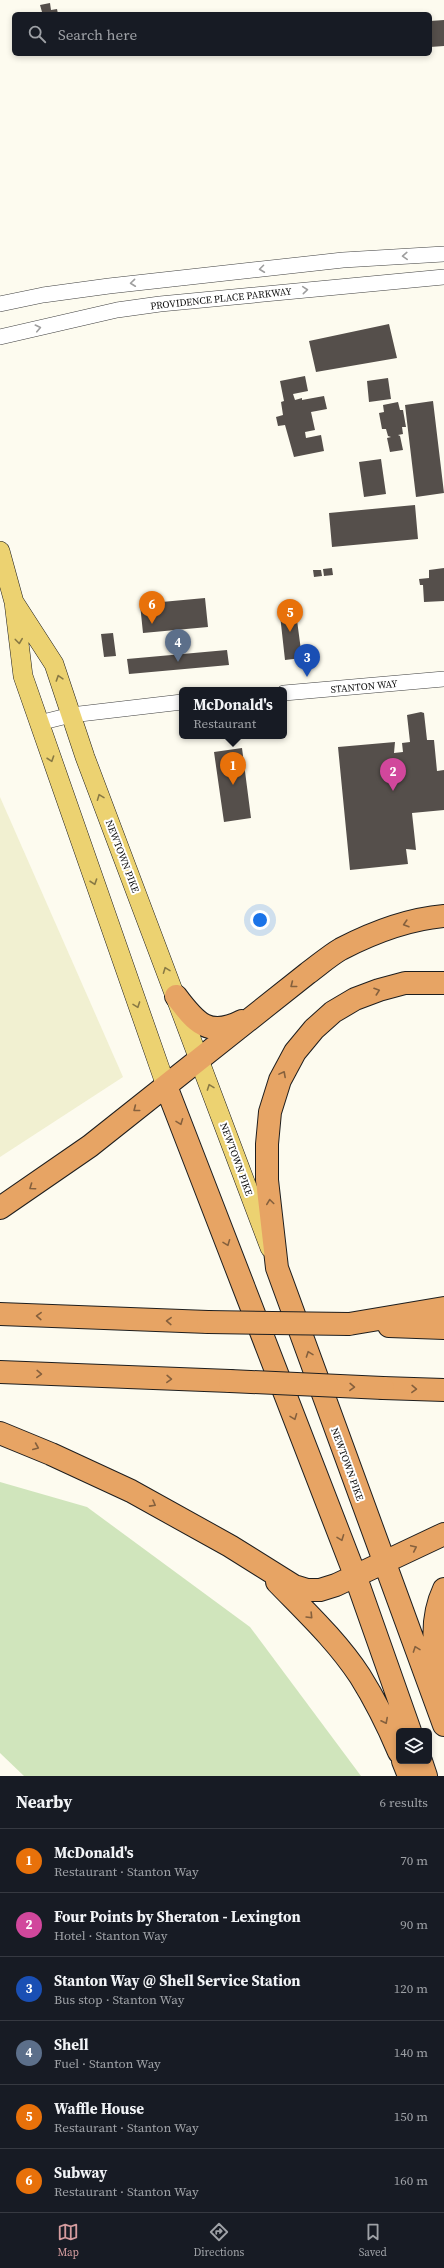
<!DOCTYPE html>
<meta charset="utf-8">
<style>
body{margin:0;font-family:"Source Serif 4",serif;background:#20242c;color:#f1f3f6}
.controls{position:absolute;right:12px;bottom:12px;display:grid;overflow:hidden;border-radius:6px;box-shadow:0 2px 6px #0003}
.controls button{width:36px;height:36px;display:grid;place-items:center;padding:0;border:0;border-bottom:1px solid #363941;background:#171b24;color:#f1f3f6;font:20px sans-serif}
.you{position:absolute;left:260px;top:920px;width:14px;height:14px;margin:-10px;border:3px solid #fff;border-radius:50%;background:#1a73e8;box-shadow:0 0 0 6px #1a73e833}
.badge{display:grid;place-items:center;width:26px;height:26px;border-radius:50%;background:#d49c9f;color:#fff;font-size:13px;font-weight:700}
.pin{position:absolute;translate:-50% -33px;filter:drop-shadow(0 1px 2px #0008)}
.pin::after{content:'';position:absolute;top:21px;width:14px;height:12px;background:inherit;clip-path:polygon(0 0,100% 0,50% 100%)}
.popup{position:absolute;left:179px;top:687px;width:108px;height:52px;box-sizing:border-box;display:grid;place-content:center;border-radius:6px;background:#171b24;filter:drop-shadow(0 1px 3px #0005);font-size:13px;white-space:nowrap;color:#9ea1a6}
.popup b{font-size:15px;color:#f1f3f6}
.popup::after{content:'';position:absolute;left:50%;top:100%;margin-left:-8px;border:8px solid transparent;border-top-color:#171b24}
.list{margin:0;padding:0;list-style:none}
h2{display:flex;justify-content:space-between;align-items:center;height:52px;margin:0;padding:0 16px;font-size:17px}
h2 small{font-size:13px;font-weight:400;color:#9ea1a6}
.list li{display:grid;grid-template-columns:26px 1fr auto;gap:12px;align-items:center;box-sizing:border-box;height:64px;padding:0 16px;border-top:1px solid #363941}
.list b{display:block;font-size:15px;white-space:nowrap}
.list p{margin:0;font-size:13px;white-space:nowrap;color:#9ea1a6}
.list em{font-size:13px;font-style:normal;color:#9ea1a6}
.icon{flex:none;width:22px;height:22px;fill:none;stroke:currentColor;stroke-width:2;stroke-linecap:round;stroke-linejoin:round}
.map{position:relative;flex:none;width:444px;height:1776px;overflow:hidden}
.search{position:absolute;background:#171b24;box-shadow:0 2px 6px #0003;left:12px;right:12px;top:12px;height:44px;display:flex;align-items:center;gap:10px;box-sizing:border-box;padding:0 14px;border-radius:6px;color:#9ea1a6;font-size:15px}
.sheet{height:436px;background:#171b24}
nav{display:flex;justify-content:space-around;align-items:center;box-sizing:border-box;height:56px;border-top:1px solid #363941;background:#171b24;font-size:11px;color:#9ea1a6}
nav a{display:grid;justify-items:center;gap:2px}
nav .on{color:#d49c9f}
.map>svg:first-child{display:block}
</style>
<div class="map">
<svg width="444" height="1776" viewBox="0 0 444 1776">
<rect width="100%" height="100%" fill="#fdfbef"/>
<path fill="#f1f0d1" d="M0,797L123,1077L0,1157Z"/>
<path fill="#d0e5bc" d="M0,1482L87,1507L250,1627L361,1776H24L0,1753Z"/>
<path fill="#554f4b" d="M50,3L51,10L57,9L58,14H37L42,12L40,5Z
M444,20V46L430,47V21Z
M389,324L397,358L316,372L309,341Z
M305,376L308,391L293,394L295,400L302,398V400L324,396L327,409L311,412L315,430L305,432L306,438L321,435L324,451L294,457L285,425L278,426L276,417L283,415L281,402L284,401L280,381Z
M388,378L391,399L369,402L367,381Z
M433,401L444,493L416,497L405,405Z
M398,402L400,410H403L406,427H402L403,434L398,435L400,436L403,450L390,452L387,438L391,437L388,436L386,429H382L379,413L384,412L383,405Z
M381,459L386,494L364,497L359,462Z
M415,505L418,539L332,547L329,513Z
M332,568L333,575L324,576L323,569Z
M444,568V601L424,602L423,585H420L419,579L429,578V570Z
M313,570H321L322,576L314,577Z
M205,598L208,627L143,633L140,604Z
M295,605L302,658L285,660L279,606Z
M113,633L116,656L104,657L101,634Z
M227,650L229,665L129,674L127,659Z
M421,712L424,713L427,740H434L437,771L444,770V810L412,813L416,850L406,849L408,864L350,870L338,747L395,742L394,753L403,752L402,743L410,742L407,715Z
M242,748L251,818L224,822L214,752Z"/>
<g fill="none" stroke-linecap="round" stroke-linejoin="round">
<g stroke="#404040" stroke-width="16">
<path id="minor" d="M0,304L43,295L109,286L343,260L444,254
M0,337L117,310L160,304L444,277
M284,693L444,679
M39,723L71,715L182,702"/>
</g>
<g stroke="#1e1e1e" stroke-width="20">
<path id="major" d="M0,551L14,602L23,676L166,1086
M14,602L54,664L85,757L270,1248"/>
</g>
<g stroke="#1e1e1e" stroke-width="24">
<path id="highway" d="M444,983H405L379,990L355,999L333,1012L314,1029L295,1052L280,1080L270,1112L267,1144V1180L277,1268L444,1725
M176,996C196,1023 209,1038 242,1021
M166,1086L355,1575L410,1731
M0,1208L90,1146L308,973C319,965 329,956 341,949C372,933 409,919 444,916
M0,1314L208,1322
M349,1324L444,1308
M389,1326L444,1328
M0,1372L230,1381
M383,1388L444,1390
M0,1433L51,1454L131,1491L230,1546L294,1586L307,1590H320L336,1585L444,1534
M277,1582C306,1612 337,1641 360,1676C375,1700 388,1726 399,1752
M443,1687C434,1654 429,1621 444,1589
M403,1761L409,1776
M421,1761L426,1776"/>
</g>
<use href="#minor" stroke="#fff" stroke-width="15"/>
<use href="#major" stroke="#ecd271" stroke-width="19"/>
<use href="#highway" stroke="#e7a464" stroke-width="22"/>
<g stroke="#1e1e1e" stroke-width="24" stroke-linecap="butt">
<path id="highway-bridge" d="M208,1322L349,1324
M230,1381L383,1388"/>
</g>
<use href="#highway-bridge" stroke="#e7a464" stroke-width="22"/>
</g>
<defs><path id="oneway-chevron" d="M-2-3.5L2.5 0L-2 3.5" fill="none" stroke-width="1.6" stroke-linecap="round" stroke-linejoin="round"/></defs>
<g stroke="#9e9e9e">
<use href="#oneway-chevron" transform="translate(405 256) rotate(177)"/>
<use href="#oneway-chevron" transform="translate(262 269) rotate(173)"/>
<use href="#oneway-chevron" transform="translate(133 283) rotate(174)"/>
<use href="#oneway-chevron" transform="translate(305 290) rotate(-5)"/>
<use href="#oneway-chevron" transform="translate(38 328) rotate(-13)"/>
</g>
<g stroke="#887944">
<use href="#oneway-chevron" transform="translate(19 641) rotate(83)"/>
<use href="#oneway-chevron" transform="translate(59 678) rotate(-108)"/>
<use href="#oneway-chevron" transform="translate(51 759) rotate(71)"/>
<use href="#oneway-chevron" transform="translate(100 797) rotate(-111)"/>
<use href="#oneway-chevron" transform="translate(94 882) rotate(71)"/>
<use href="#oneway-chevron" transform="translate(166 970) rotate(-111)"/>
<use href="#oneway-chevron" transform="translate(137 1005) rotate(70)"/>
<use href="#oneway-chevron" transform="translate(210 1087) rotate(-110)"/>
</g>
<g stroke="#85603d">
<use href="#oneway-chevron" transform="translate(406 924) rotate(163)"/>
<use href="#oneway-chevron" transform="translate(293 985) rotate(142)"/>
<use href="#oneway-chevron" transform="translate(377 991) rotate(-19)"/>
<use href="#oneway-chevron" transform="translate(283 1074) rotate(-62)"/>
<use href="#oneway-chevron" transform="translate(136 1109) rotate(142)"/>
<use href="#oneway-chevron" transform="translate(180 1122) rotate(69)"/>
<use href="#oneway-chevron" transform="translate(32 1187) rotate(145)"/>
<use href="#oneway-chevron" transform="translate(270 1202) rotate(-98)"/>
<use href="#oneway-chevron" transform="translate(227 1243) rotate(69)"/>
<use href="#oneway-chevron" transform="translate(39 1316) rotate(-178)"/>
<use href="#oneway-chevron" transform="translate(169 1321) rotate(-178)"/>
<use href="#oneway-chevron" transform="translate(309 1354) rotate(-110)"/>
<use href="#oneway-chevron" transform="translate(39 1374) rotate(2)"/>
<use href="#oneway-chevron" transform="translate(169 1379) rotate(2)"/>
<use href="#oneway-chevron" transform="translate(352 1387) rotate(2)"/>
<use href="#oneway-chevron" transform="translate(414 1389) rotate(2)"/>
<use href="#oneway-chevron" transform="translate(294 1417) rotate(69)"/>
<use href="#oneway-chevron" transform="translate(36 1447) rotate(23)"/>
<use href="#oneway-chevron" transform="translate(153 1504) rotate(29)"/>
<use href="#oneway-chevron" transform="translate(341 1538) rotate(69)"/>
<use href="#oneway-chevron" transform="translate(414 1548) rotate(-25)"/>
<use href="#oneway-chevron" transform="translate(310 1616) rotate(46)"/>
<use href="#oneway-chevron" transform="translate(416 1649) rotate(-110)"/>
<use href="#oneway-chevron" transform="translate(385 1721) rotate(63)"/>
</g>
<g text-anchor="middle" stroke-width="4" stroke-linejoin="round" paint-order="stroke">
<g font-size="10" fill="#0d0d0d" stroke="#fff">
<text transform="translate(221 298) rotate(-6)" y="4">PROVIDENCE PLACE PARKWAY</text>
<text transform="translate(364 686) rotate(-5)" y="4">STANTON WAY</text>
<text transform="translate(123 856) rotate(69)" y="4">NEWTOWN PIKE</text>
<text transform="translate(237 1159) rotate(70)" y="4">NEWTOWN PIKE</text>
<text transform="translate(348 1464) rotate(70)" y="4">NEWTOWN PIKE</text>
</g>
</g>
</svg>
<div class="controls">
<button><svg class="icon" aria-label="layers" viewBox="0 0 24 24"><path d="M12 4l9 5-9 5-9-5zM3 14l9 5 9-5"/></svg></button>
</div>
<div class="you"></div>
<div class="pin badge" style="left:233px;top:785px;background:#e8710a">1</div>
<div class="popup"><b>McDonald's</b>Restaurant</div>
<div class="pin badge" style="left:393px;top:791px;background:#d1479c">2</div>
<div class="pin badge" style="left:307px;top:677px;background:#1a4fb4">3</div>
<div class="pin badge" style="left:178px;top:662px;background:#5c6f8a">4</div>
<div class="pin badge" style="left:290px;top:632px;background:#e8710a">5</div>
<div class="pin badge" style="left:152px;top:624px;background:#e8710a">6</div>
<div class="search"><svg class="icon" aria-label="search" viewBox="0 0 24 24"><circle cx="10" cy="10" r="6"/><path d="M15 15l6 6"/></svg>Search here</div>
</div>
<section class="sheet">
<h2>Nearby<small>6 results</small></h2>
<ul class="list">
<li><span class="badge" style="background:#e8710a">1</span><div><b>McDonald's</b><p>Restaurant · Stanton Way</p></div><em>70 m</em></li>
<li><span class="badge" style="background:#d1479c">2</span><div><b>Four Points by Sheraton - Lexington</b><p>Hotel · Stanton Way</p></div><em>90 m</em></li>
<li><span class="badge" style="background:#1a4fb4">3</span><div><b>Stanton Way @ Shell Service Station</b><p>Bus stop · Stanton Way</p></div><em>120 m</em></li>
<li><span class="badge" style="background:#5c6f8a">4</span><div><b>Shell</b><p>Fuel · Stanton Way</p></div><em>140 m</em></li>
<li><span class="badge" style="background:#e8710a">5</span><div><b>Waffle House</b><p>Restaurant · Stanton Way</p></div><em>150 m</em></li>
<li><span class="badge" style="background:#e8710a">6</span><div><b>Subway</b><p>Restaurant · Stanton Way</p></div><em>160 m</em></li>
</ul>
</section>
<nav>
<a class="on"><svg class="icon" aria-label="map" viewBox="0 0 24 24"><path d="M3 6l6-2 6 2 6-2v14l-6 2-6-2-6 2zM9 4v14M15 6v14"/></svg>Map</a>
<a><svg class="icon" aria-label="directions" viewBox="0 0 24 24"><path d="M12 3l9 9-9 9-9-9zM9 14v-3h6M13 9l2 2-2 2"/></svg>Directions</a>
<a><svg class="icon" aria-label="saved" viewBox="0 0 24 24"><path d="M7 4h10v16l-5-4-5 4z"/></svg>Saved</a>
</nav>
